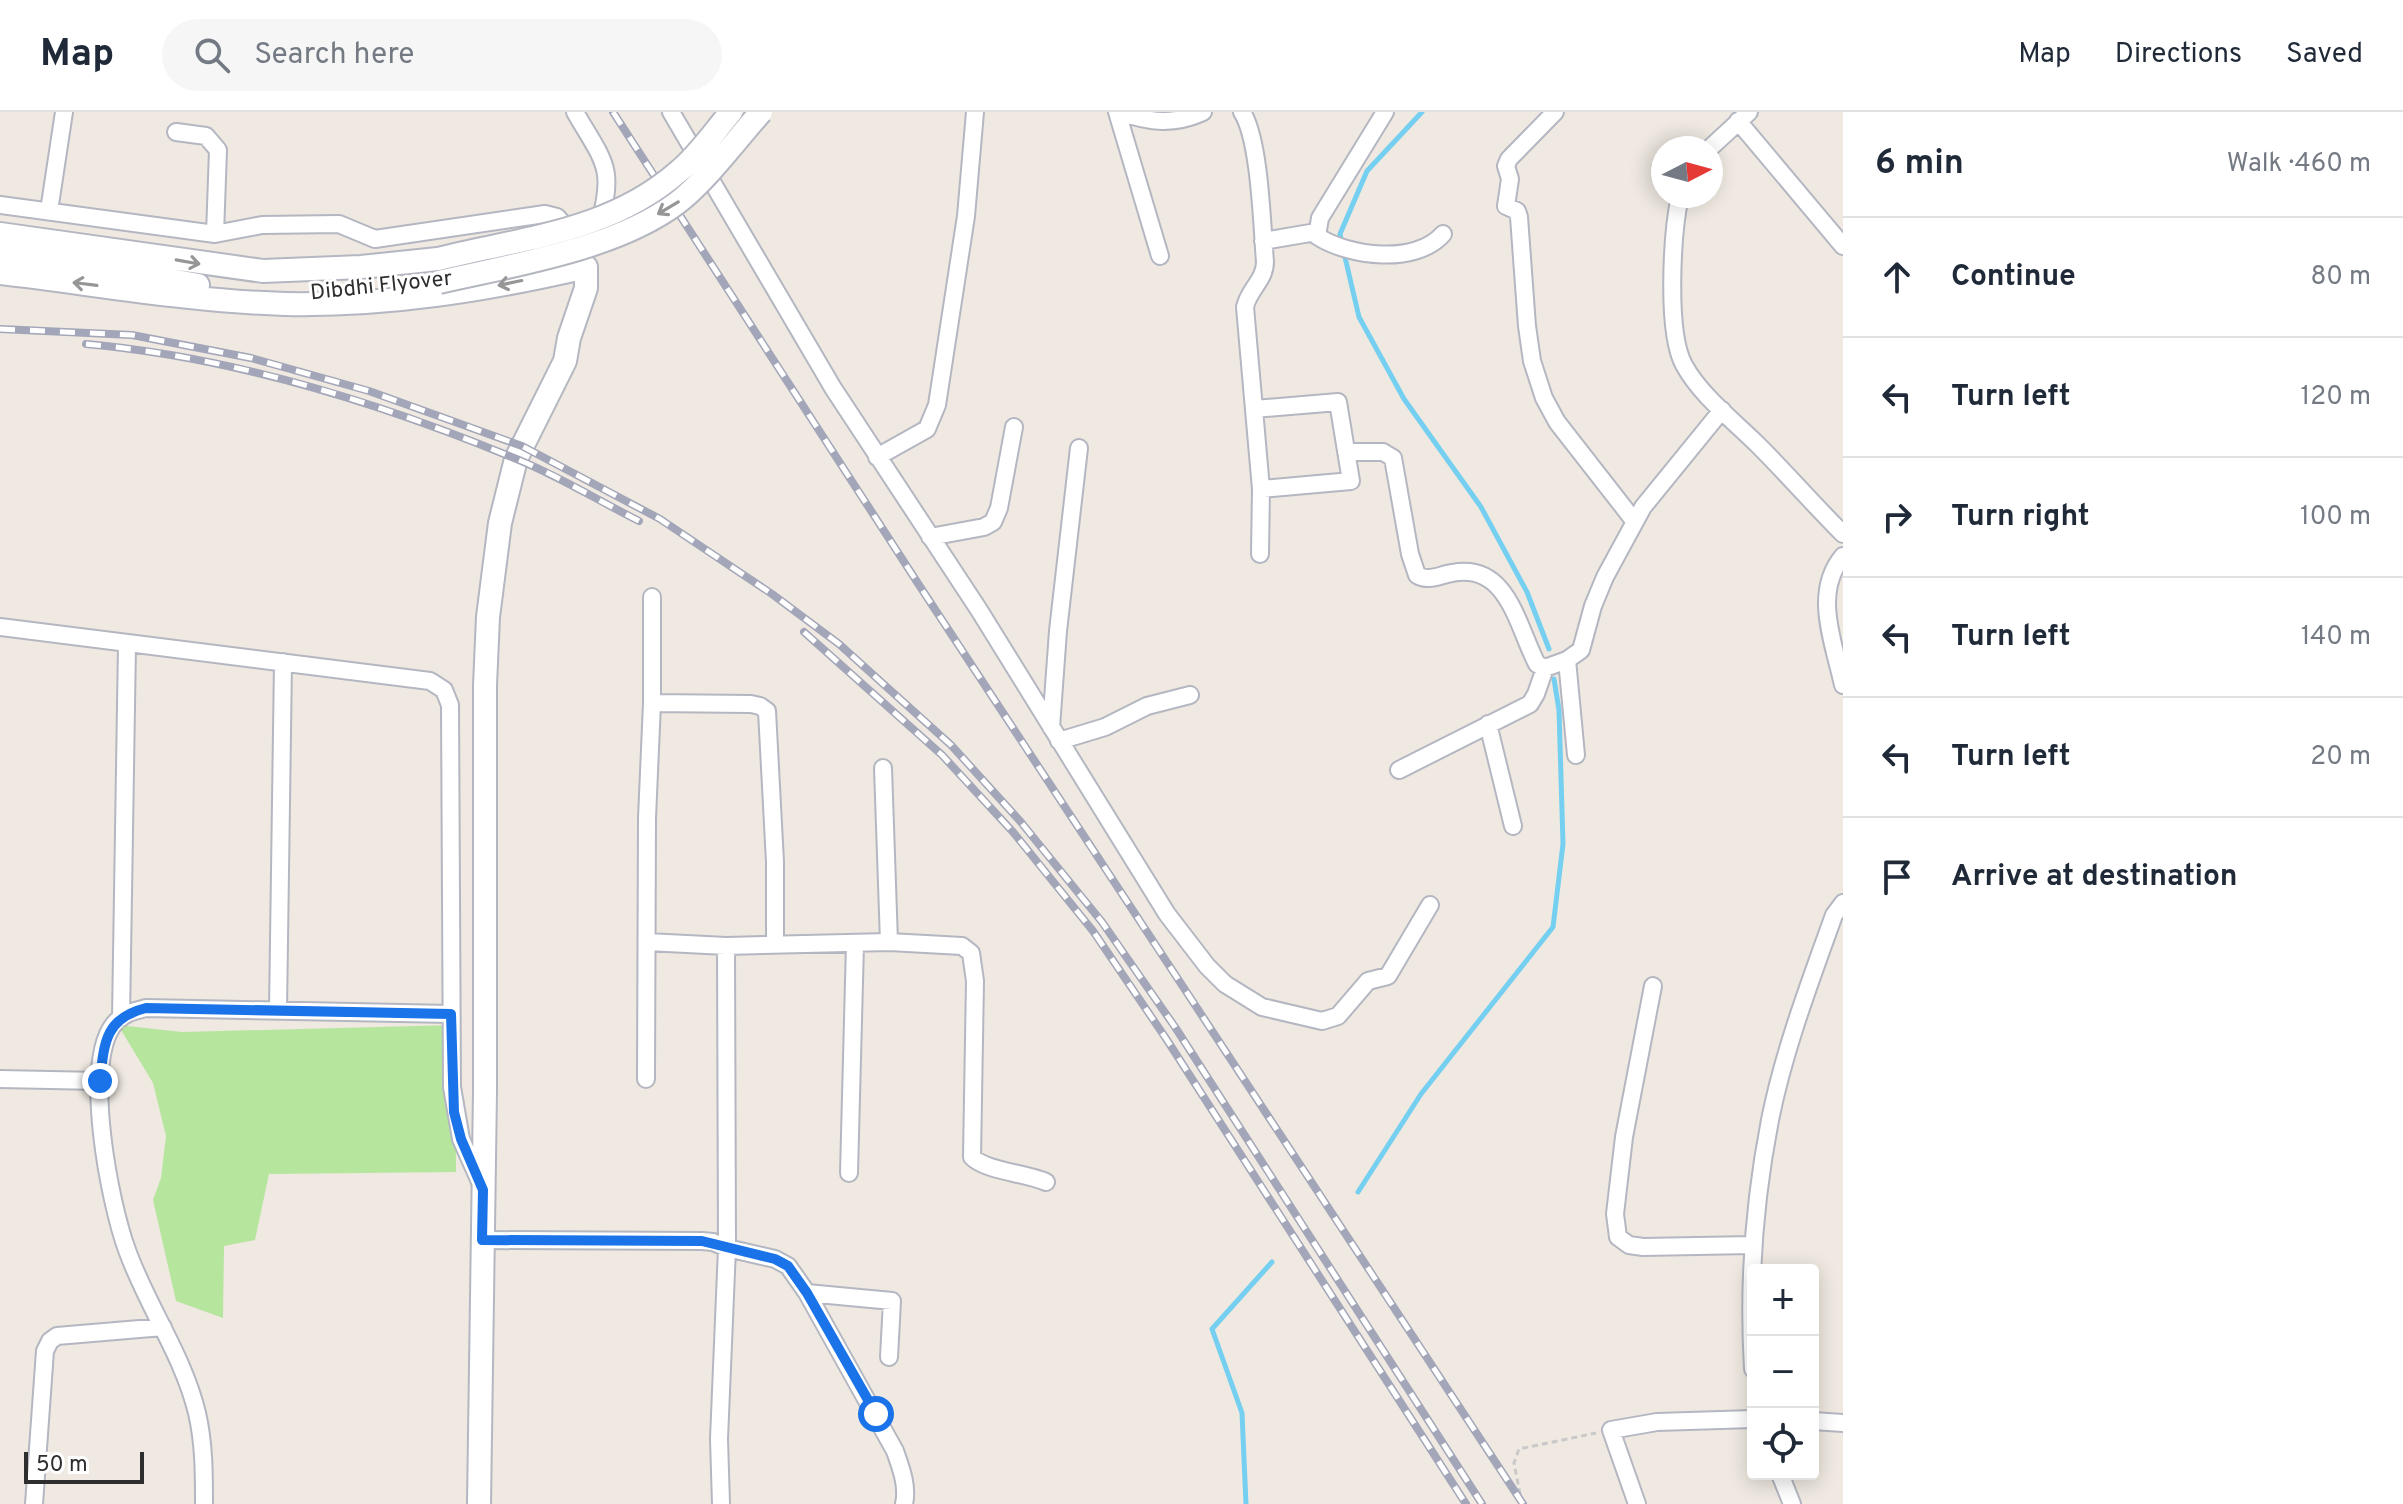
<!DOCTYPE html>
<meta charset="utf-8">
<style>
body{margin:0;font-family:Overpass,sans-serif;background:#f6f6f7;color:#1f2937}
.controls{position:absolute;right:24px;bottom:24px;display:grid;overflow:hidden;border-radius:8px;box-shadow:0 4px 20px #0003}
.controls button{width:72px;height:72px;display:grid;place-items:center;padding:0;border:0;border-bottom:2px solid #e0e1e3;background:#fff;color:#1f2937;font:40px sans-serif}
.compass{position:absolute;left:1651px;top:24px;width:72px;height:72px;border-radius:50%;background:#fff;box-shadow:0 4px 20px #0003;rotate:84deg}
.scale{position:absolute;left:24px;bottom:20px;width:120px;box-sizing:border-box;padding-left:8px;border:4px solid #2e2e2e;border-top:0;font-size:22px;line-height:28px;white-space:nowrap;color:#2e2e2e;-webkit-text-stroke:6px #fff;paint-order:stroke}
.stop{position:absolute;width:24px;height:24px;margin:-18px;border:6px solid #1a73e8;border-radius:50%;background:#fff}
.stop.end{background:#1a73e8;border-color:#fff;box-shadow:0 2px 8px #0008}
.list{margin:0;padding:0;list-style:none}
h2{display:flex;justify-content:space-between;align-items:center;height:104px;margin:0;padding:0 32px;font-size:34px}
h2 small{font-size:26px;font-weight:400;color:#747a83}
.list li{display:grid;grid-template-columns:52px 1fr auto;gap:24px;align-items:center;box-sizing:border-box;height:120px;padding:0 32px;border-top:2px solid #e0e1e3}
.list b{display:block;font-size:30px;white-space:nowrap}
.list em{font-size:26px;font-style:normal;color:#747a83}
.icon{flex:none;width:44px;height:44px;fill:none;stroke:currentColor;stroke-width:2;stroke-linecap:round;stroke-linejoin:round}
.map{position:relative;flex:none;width:1843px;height:1392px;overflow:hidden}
header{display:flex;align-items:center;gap:48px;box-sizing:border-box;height:112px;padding:0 40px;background:#fff;border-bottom:2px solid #e0e1e3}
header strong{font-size:38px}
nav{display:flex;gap:44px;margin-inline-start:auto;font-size:28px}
.search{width:560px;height:72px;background:#f6f6f7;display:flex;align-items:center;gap:20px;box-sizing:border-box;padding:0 28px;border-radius:44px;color:#747a83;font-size:30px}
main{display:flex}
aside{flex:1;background:#fff}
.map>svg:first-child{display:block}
</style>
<header>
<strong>Map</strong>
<div class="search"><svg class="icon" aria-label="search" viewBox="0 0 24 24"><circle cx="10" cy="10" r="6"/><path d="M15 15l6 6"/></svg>Search here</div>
<nav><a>Map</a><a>Directions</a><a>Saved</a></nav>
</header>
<main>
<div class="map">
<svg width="1843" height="1392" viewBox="0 0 1843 1392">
<rect width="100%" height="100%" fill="#efe9e1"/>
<path fill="#b6e59e" d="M118,913L182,920L455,913L456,1060L269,1062L255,1128L224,1134L223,1206L176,1189L153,1088L161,1066L166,1024L153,971Z"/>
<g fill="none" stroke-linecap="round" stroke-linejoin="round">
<path stroke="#75cff0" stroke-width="5" d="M1342,131L1340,122L1367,59L1422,0
M1344,141L1359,205L1404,287L1481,395L1527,480L1549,537
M1358,1080L1421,982L1553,815L1563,732L1559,598L1554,567
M1246,1392L1242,1301L1212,1217L1272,1150"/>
<g stroke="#b4b7c1" stroke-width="20">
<path id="street" d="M575,0C603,49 616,55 599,113
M671,0L833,276L979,498L1167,802L1207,854L1225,872L1262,895L1322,909L1338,904L1368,869L1388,864L1430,793
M1117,0L1160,144
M1121,0C1150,11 1174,13 1203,0
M1242,0C1260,28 1262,114 1265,150C1265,168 1249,177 1245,195L1261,377L1260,442
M1385,0L1320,106L1317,124C1349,145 1416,153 1443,122
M1555,0L1509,47L1506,54L1510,67L1506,94L1517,99L1519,105L1527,214L1532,249L1544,286L1557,310L1635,410
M1738,9L1843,134
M176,20L206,24L218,38L215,122
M1710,36L1749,0
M1680,84C1672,121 1666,220 1684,253C1701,284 1733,308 1758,333C1787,362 1814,393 1843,422
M0,93L215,122L262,113L339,112L375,127L545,102L557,105L574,124
M49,99L64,0
M1263,129L1316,120
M1254,297L1338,290L1351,369L1261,377
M1346,340H1383L1393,346L1410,442L1417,463C1429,470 1439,463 1452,461C1508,450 1517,514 1537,552L1545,556L1567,548L1581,538L1593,494L1605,465L1643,395L1722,298
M877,345L927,317L937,293L966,104L975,0
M930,425L984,415L993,410L999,396L1014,315
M1843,444C1812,481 1834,531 1843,573
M0,515L430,569L444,578L450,593L452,975L461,1027L481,1072
M1567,548L1576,643
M652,591L751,592L760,594L767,599L775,750V833
M1488,612L1513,714
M1051,615L1058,519L1079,336
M1059,629L1105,615L1147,594L1190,583
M883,656L889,830
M1399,658L1530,592L1536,582L1545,556
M647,830L726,834L889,830L962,834L971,841L975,869L972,1045C986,1059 1025,1061 1046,1070
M726,834L727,1136L775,1147L788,1154L807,1181L895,1339C901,1356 908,1374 904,1392
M1653,874L1624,1025L1615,1102L1618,1125L1629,1133L1643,1135L1752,1133
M278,899L283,550
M121,906L127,532
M0,967L100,969
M646,967L647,706L652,591V485
M849,1061L855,832
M482,1128L702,1129L713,1130L727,1136L719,1327L721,1392
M807,1181L892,1189L889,1245
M1753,1257C1748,1173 1754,1090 1770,1008C1784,938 1810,870 1834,803L1843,791
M1813,1309L1843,1311
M1780,1362L1792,1392
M34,1392L45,1239L50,1229L57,1224L163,1215
M204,1392C204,1361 204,1331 197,1301C183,1243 147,1194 127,1138C110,1092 82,952 114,912C123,901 134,899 146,896L451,902
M1637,1392L1611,1318L1657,1310L1753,1307"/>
</g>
<g stroke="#b4b7c1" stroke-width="26">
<path id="secondary" d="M0,122L263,159L361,155L438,147
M0,140L38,144L198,173
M0,161C95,172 189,189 285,192C388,194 487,178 586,155V176L569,226L565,249L516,347L500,411L488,505L485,573V979L479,1392"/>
</g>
<path stroke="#c9c9c9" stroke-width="3" stroke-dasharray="6 4" stroke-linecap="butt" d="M1522,1392L1514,1351L1519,1337L1596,1321"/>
<use href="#street" stroke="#fff" stroke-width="16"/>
<use href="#secondary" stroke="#fff" stroke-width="22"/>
<g stroke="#a3a6b8" stroke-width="8">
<path id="rail" d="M613,0L919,473L1523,1392
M0,217L132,223L251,246L369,279L522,334L660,407L772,482L839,532L951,633L1020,709L1102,810L1175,915L1482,1392
M86,232C233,245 378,290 514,346C557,363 597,388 639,409
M804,520L942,643L1013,720L1093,819L1165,925L1466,1392"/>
</g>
<use href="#rail" stroke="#fff" stroke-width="5" stroke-dasharray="15" stroke-linecap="butt"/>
<g stroke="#b4b7c1" stroke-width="26" stroke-linecap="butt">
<path id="secondary-bridge" d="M438,147C522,126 609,120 678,60C698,44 714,20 731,0
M439,170C513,153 616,137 677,91C705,70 737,27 761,0"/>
</g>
<use href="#secondary-bridge" stroke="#fff" stroke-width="22"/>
</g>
<defs><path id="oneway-shaft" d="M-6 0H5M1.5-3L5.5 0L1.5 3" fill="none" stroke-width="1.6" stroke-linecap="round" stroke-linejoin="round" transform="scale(2)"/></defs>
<g stroke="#969696">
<use href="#oneway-shaft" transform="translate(668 96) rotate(149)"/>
<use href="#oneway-shaft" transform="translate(188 150) rotate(10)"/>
<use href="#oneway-shaft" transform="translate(510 171) rotate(168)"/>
<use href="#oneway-shaft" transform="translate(85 172) rotate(-173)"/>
</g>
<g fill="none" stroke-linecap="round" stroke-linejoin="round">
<path stroke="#1a73e8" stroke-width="10" d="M100,969C104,931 105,906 146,896L451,902L454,1000L461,1027L483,1078L482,1128L702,1129L775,1147L788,1154L807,1181L876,1302"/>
</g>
<g text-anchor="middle" stroke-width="6" stroke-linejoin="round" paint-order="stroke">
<g font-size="22" fill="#2e2e2e" stroke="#fff">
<text transform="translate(381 172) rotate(-6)" y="8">Dibdhi Flyover</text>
</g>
</g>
</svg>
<div class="controls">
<button>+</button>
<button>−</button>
<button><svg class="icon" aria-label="locate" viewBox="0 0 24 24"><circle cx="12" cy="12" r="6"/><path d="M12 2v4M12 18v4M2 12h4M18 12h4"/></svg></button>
</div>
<svg class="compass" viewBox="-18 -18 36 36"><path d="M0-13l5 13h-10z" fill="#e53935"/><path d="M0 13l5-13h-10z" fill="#747a83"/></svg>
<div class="scale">50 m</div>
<div class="stop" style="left:876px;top:1302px"></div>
<div class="stop end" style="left:100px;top:969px"></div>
</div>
<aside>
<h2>6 min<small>Walk · 460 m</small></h2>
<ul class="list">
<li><svg class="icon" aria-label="ahead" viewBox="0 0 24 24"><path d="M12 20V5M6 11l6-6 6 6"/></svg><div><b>Continue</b></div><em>80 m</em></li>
<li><svg class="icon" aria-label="left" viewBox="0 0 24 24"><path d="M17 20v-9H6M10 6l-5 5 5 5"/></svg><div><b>Turn left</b></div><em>120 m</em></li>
<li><svg class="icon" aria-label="right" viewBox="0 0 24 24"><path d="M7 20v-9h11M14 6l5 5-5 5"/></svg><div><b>Turn right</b></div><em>100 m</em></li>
<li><svg class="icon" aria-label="left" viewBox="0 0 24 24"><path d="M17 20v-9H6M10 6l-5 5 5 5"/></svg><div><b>Turn left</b></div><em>140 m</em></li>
<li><svg class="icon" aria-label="left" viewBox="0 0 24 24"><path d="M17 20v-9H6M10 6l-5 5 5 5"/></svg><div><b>Turn left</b></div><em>20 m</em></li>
<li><svg class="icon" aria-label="arrive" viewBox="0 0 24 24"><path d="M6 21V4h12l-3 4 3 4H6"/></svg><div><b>Arrive at destination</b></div></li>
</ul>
</aside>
</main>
